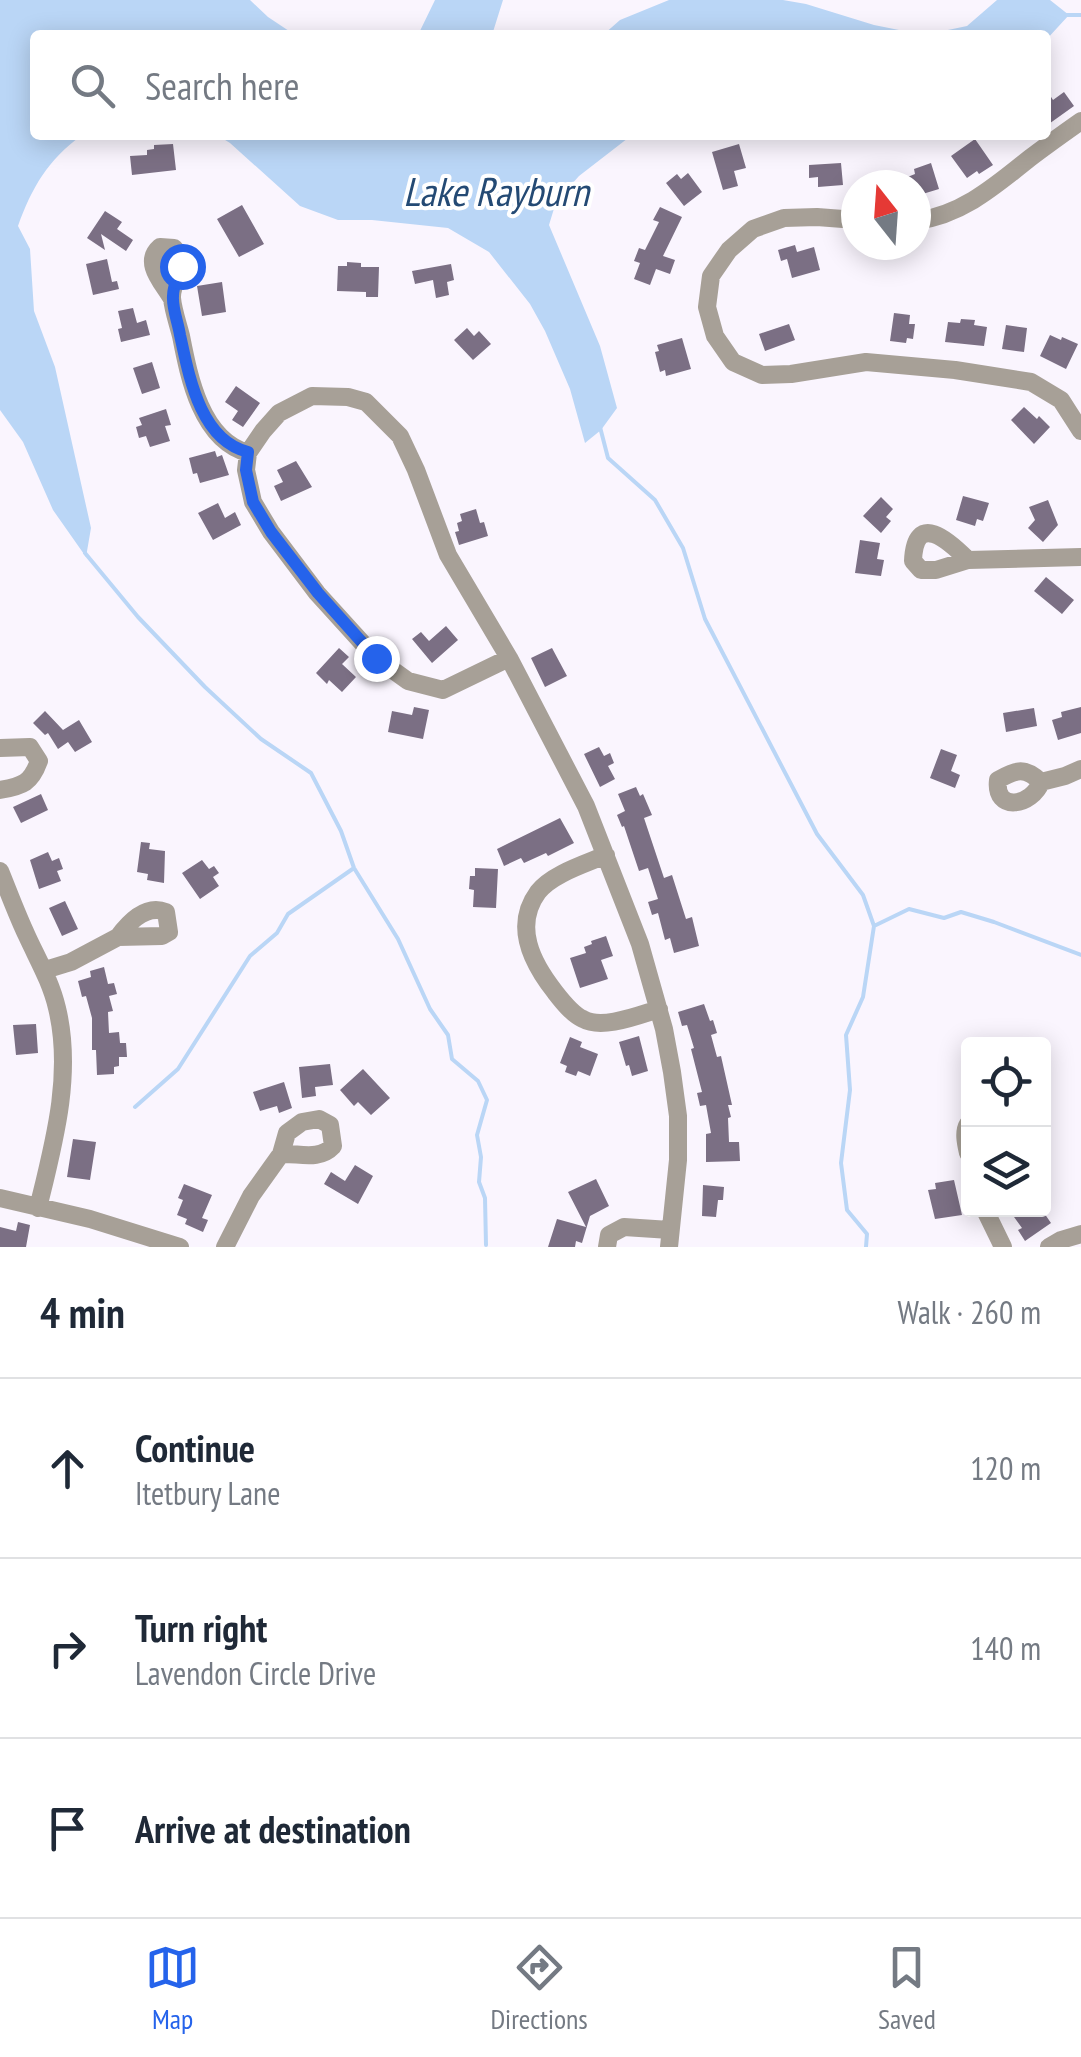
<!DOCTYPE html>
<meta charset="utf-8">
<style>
body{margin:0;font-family:"PT Sans Narrow",sans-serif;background:#f6f6f7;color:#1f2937}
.controls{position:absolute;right:30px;bottom:30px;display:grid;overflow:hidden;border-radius:10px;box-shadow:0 5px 25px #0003}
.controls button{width:90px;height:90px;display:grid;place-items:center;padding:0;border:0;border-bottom:2px solid #e0e1e3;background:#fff;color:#1f2937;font:50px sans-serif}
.compass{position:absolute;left:841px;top:170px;width:90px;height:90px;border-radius:50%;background:#fff;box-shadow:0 5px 25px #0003;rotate:343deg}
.stop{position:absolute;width:30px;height:30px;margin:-22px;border:8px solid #2563eb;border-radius:50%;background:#fff}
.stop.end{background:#2563eb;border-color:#fff;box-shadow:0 2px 10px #0008}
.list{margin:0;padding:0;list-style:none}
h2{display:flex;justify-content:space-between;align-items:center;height:130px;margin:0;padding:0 40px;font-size:42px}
h2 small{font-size:32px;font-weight:400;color:#747a83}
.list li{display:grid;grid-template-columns:65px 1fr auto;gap:30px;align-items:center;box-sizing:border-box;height:180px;padding:0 40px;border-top:2px solid #e0e1e3}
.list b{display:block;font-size:38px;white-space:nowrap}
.list p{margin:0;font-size:32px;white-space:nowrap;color:#747a83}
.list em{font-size:32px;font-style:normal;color:#747a83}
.icon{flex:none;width:55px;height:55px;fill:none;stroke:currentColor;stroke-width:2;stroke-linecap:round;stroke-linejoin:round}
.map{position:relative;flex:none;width:1081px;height:1247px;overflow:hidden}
.search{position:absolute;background:#fff;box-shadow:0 5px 25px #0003;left:30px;right:30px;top:30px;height:110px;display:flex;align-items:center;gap:25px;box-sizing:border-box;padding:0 35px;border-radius:10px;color:#747a83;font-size:38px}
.sheet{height:670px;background:#fff}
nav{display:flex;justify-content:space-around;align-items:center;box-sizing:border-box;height:140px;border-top:2px solid #e0e1e3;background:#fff;font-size:28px;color:#747a83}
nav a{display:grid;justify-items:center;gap:5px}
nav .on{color:#2563eb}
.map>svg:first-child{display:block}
</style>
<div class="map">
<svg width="1081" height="1247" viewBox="0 0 1081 1247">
<rect width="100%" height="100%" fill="#faf5fe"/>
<path fill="#bad6f6" d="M0,0H250L268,17L295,35H35V135H82C48,160 32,187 18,226L30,249L34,311L55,367L91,528L86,557L53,510L23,442L0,410Z
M435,0H503L492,35H418Z
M669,0H783L806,4L874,25L924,35L967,26L997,0H1050L1069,15L1046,40V35H603L620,20Z
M217,135H632L579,176L556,202L549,225L600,346L617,408L601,430L585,443L570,389L545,331L530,304L489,252L448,228L372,220H338L300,206L230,143Z"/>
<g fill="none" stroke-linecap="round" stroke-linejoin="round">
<path stroke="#bad6f6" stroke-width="4" d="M1066,15H1081
M600,427L608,458L655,500L683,548L705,619L817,834L863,895L874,926L863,997L846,1035L850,1090L841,1163L847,1210L867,1234L866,1247
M85,553L138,617L205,687L261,739L311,773L341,831L354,868L398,939L430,1009L448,1035L452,1059L478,1081L487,1100L477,1135L481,1157L479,1182L485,1198L486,1245
M874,926L909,909L944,918L961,912L994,922L1081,955
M135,1107L178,1069L250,956L277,933L288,914L354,868"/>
</g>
<path fill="#7b6f84" d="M1046,89L1053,100L1064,92L1074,106L1046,126Z
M975,139L993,165L979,174L977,171L967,178L951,156Z
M173,144L176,170L132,175L130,156L147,155V150L154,149V145Z
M739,144L746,168L734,171L738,186L723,190L712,152Z
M841,163L843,185L818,187V177L809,178V165Z
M931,163L939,189L916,196V185H907L905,178L915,174L914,169Z
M688,173L702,192L684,206L666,183L677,174L681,179Z
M242,205L264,244L239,257L217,219Z
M660,207L682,217L663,256L675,260L670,274L656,269L650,285L634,279L640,263L634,261L639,248L645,250L659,222L653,220Z
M105,211L122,222L117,229L133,240L126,251L101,234L105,250L87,238Z
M795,245L797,252L814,247L820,270L792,278L787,259L781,261L778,250Z
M107,259L112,282L117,281L119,289L93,295L86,264Z
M347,262L361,263V267H379L378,297H366V292L337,291L338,266H347Z
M451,264L454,280L447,282L449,295L436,298L433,280L415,284L412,271Z
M222,282L226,312L202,316L197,286Z
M133,308L137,323L146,320L150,335L121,342L118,329L122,328L118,311Z
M894,313L910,315L909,324H915L913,339L907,338L906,343L890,341Z
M961,319L975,320L974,325L987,327L984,346L945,342L948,322L960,323Z
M789,324L795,340L765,351L759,334Z
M1006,325L1027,328L1024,352L1002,349Z
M467,328L474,336L479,331L491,344L473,360L454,340Z
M1050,335L1061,340L1062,337L1078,344L1066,369L1040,356Z
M682,338L691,369L666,376L665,370L660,372L655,352L659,351L657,345Z
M152,362L160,388L142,394L133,368Z
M236,386L260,403L243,427L232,420L238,411L225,402Z
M1024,407L1037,419L1039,416L1050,427L1034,444L1011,420Z
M166,409L171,425L165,426L170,441L150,447L146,436L139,438L136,427L142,425L139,418Z
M215,451L217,457L222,455L229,475L200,483L197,473L193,474L189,458Z
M296,461L312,487L281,501L274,486L283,482L277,470Z
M963,496L989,503L983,521L977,519L975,526L956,520Z
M881,497L893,509L886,517L891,521L881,533L863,516Z
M1048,500L1058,525L1043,542L1028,528L1035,520L1029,507Z
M218,503L225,518L235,512L241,525L213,540L198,513Z
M476,509L480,523L484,522L488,536L459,545L455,532L459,531L457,523L462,521L460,514Z
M860,540L880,543L877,559L884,560L881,576L855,573Z
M1046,577L1074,600L1062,614L1034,591Z
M446,626L458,640L432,663L412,639L421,632L429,641Z
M339,648L349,657L342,664L356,677L342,692L329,680L327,684L316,673Z
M552,648L567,676L545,687L531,658Z
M414,707L429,710L423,739L388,732L392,711L412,715Z
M1081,707V733L1058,740L1052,720L1062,717L1061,712Z
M1034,708L1037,726L1006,732L1003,713Z
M45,711L63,730L79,720L92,742L75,752L68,742L58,749L48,733L45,735L33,723Z
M599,747L604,756L610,753L614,763L608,766L615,779L600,787L584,754Z
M941,749L957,755L951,771L960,775L955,788L930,778Z
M636,787L640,796L643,794L652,815L644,818L664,878L672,875L686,919L692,917L699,946L674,953L670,938L665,940L658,913L652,915L648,902L658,899L648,868L639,871L624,826L622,827L617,815L625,811L618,794Z
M41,794L48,810L21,823L13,807Z
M560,818L574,843L548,856L546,853L524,863L521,858L504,866L497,849Z
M141,842L150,843L149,849L165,851L164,883L147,880L148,874L137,872Z
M48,852L52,861L59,858L63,869L57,871L61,881L39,889L30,860Z
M202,860L209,869L214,866L219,873L213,877L219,886L200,899L182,873Z
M475,868L498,869L496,908L473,907L474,890L469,889L470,876H475Z
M65,901L78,929L62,936L49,908Z
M606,936L613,956L601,960L608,979L580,988L570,958L586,953L584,947L592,944L591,941Z
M104,967L108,984L114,983L117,994L109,996L113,1011L108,1012L109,1033L119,1032L120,1043H126L127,1057H119V1066L114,1067V1074L97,1075L96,1050H92V1018L86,996L82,997L78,981L91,977L90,971Z
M704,1004L710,1021L713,1020L717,1033L711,1035L717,1057L721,1056L732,1105H728L731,1117L728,1118L729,1142H739L740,1161L706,1162V1134L711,1133L706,1105L700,1106L697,1093L702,1092L691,1049L694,1048L687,1025L682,1026L678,1012Z
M36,1024L38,1053L16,1055L13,1025Z
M639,1036L648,1071L632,1076L629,1065L626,1066L619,1042Z
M570,1037L582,1042L580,1047L598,1054L590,1076L578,1071L576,1076L565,1072L567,1066L560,1063Z
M330,1064L333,1085L315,1087L316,1096L302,1098L299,1067Z
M363,1069L390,1098L371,1115L358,1102L354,1106L340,1090Z
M284,1082L292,1108L279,1113L277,1106L260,1111L253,1092Z
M73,1139L96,1142L90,1180L67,1177Z
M355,1165L373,1176L358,1204L324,1184L331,1172L345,1181Z
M596,1179L609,1206L590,1216L582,1243L576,1241L575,1247H548L557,1219L586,1227L568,1192Z
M954,1180L962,1215L935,1219L928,1190L936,1189L935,1183Z
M184,1184L212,1195L202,1218L208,1220L203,1232L185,1224L187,1219L177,1215L183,1200L178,1198Z
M703,1185L724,1187L723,1200H718L716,1217L702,1216Z
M1009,1210H1042L1051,1223L1025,1241L1018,1230L1022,1228Z
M18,1222L30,1225L26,1247H0V1227L16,1231Z"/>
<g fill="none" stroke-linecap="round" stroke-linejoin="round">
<path stroke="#a7a097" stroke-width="18" d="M856,220L817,217L784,218L753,229L729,250L711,276L707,307L715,336L733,362L762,375L791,374L866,362L955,370L1031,382L1061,400L1081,431
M916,221C962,215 995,186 1030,158C1047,145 1064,133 1081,121
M172,299C163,283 142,263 160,247L174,248C193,268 171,277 172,298C173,310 178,324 181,336C189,377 201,440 248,453
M968,560C949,541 915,510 913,561L921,570H936L968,560L1081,557
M509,658L443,690L408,681L376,658L317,593L271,532L253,502L246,470L248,453L263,431L279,413L312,396L348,397L366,402L400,436L416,470L448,555L509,658L586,806L640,944L664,1029L672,1072L678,1116V1160L669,1247
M0,748L30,747L39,761C31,783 23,786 0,790
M1041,782C1025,767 1017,769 998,780C994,813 1032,806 1041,782L1065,776L1081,769
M606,855C585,864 552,874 538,892C513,926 532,963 555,992C562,1001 572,1014 583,1019C602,1030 639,1015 659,1009
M0,871C9,893 17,915 27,936C38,960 51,982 57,1008C73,1074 54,1143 38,1208
M45,970L71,962L118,937L162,936L169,932L166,912C146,904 129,922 118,937
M968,1124C963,1132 966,1144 968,1153
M0,1198L90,1219L180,1247
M985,1210L1003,1247
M225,1247L251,1196L281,1154L287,1133L302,1122L319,1119L330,1125L333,1146C319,1161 299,1153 281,1154
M607,1247L609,1235L624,1227L670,1230
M1049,1247L1061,1240L1081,1234"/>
</g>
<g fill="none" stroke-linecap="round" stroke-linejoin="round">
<path stroke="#2563eb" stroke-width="12" d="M182,266C179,277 173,284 173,296C172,308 178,322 180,335C189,376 200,440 248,452L246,470L253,502L271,532L318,593L376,658"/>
</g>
<g text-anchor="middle" stroke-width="8" stroke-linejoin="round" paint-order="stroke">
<g font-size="40" font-style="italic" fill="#244a74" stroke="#fff">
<text x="496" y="206">Lake Rayburn</text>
</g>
</g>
</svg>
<div class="controls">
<button><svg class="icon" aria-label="locate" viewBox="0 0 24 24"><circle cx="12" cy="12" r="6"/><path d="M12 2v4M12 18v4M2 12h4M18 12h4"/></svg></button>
<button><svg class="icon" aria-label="layers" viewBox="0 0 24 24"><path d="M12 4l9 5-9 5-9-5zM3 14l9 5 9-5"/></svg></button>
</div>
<svg class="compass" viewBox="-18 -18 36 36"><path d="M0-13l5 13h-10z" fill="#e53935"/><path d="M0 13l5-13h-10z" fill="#747a83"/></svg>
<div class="stop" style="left:182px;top:266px"></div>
<div class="stop end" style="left:376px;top:658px"></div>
<div class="search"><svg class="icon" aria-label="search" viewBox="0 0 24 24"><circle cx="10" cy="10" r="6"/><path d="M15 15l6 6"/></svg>Search here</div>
</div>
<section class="sheet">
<h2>4 min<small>Walk · 260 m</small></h2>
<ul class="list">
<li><svg class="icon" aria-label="ahead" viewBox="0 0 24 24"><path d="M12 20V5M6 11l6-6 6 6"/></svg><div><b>Continue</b><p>Itetbury Lane</p></div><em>120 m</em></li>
<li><svg class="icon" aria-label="right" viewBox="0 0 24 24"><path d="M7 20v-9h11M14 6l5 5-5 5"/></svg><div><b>Turn right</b><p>Lavendon Circle Drive</p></div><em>140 m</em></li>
<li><svg class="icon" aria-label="arrive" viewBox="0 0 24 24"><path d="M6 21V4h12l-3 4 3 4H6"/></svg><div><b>Arrive at destination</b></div></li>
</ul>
</section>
<nav>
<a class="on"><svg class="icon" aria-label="map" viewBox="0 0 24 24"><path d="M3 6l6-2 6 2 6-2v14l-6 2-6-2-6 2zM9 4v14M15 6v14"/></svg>Map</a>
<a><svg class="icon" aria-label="directions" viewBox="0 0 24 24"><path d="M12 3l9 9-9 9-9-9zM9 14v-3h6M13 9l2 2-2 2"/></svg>Directions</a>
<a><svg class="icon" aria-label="saved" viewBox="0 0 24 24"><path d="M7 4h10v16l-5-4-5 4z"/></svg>Saved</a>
</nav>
